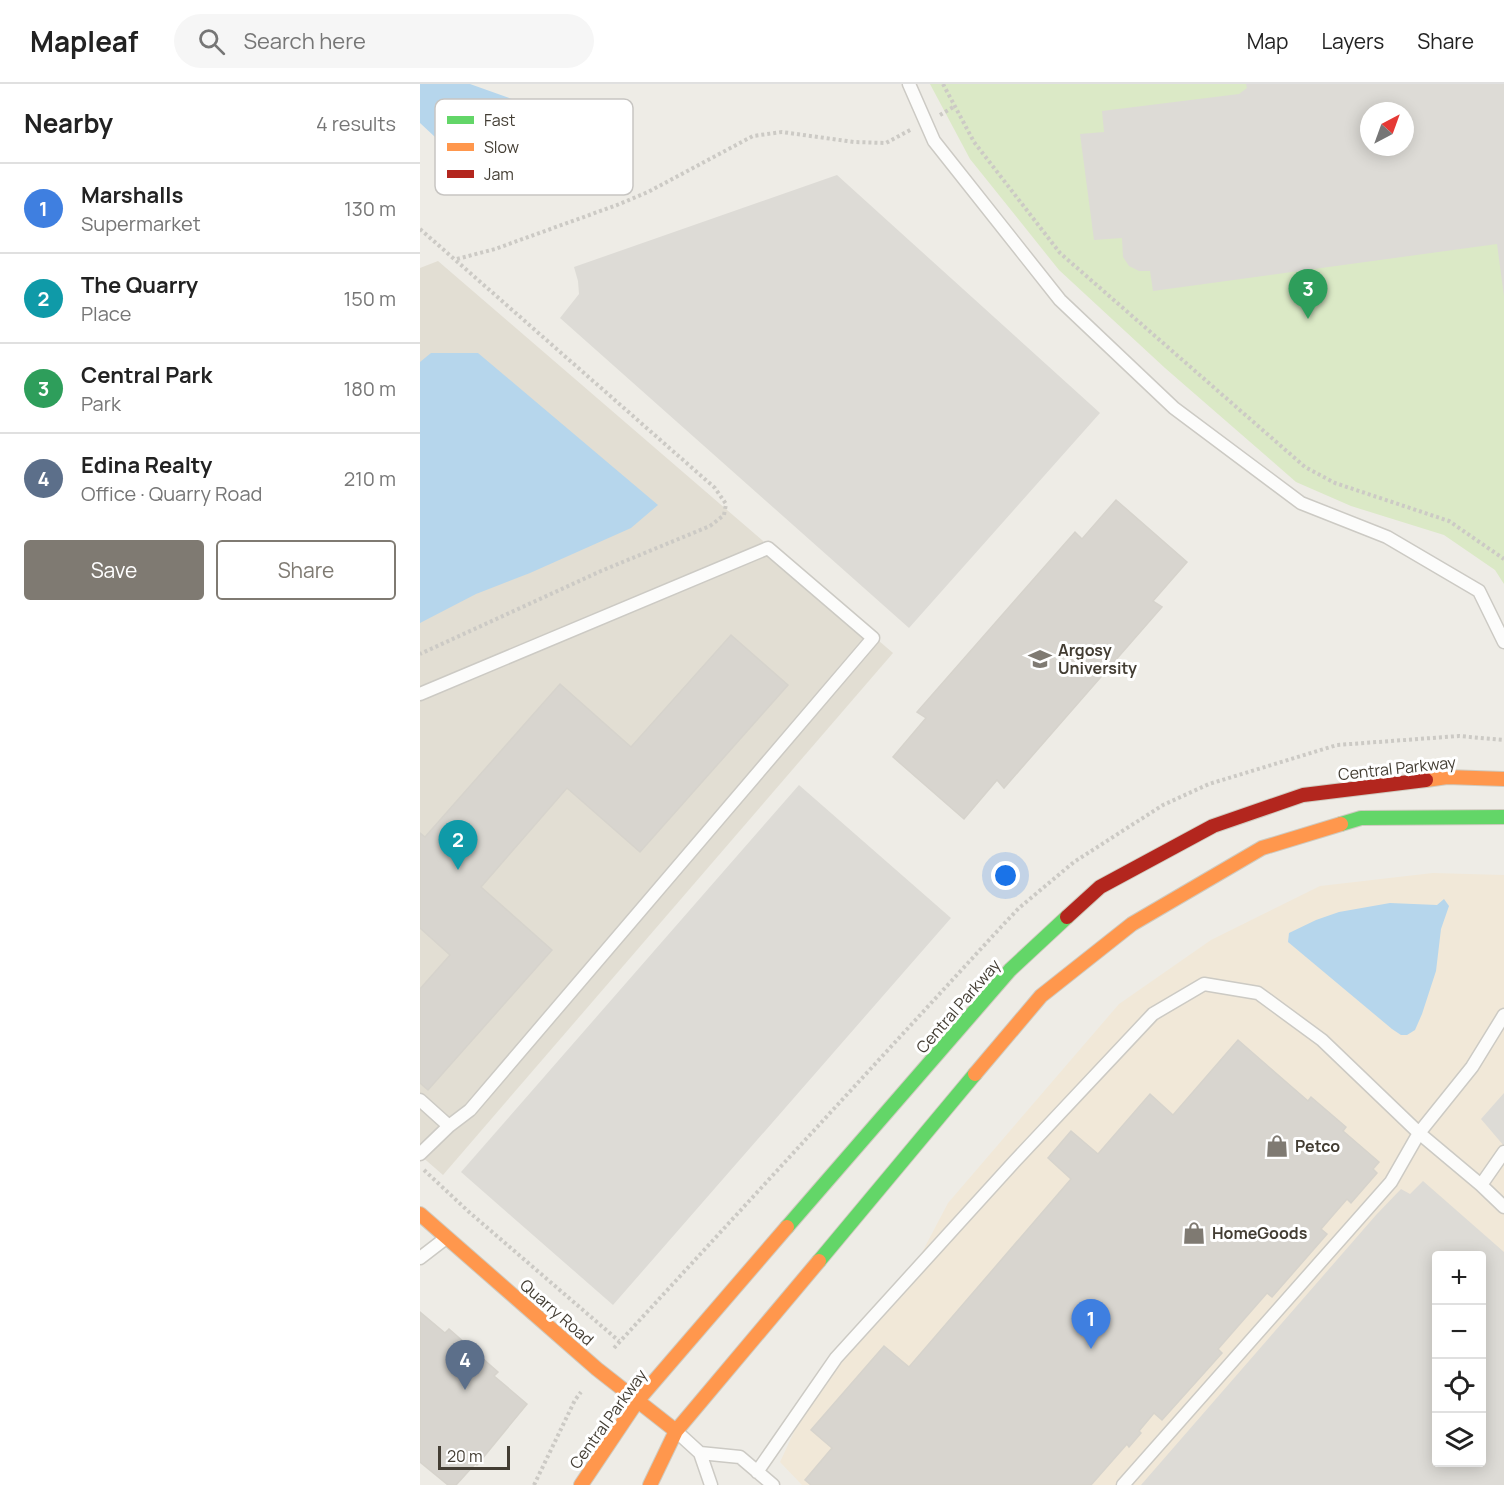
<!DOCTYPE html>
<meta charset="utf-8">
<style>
body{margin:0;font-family:Manrope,sans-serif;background:#f6f6f6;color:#222}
.controls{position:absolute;right:18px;bottom:18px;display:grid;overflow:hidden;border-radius:6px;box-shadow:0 3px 15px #0003}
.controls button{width:54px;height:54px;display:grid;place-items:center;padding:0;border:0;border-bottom:2px solid #e0e0e0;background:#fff;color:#222;font:30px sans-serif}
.compass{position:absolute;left:940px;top:18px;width:54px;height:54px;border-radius:50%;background:#fff;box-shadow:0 3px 15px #0003;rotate:41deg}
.scale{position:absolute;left:18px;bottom:15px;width:72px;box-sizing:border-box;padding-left:6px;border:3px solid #433d33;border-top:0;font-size:16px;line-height:21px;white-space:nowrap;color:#433d33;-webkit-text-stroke:4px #fff;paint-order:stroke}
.you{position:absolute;left:586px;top:792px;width:21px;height:21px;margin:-15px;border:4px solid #fff;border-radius:50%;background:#1a73e8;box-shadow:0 0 0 9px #1a73e833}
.badge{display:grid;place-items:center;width:39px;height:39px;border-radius:50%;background:#7f7a72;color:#fff;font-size:20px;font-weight:700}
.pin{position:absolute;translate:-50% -50px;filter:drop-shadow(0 2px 3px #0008)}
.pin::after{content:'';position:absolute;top:32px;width:21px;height:18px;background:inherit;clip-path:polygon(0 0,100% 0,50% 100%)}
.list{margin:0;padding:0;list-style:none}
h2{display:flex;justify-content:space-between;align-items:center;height:78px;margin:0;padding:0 24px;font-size:26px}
h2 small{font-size:20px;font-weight:400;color:#767676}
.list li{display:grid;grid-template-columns:39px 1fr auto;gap:18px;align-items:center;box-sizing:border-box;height:90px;padding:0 24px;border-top:2px solid #e0e0e0}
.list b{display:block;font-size:22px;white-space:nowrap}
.list p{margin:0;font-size:20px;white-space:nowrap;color:#767676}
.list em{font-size:20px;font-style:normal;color:#767676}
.actions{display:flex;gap:12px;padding:18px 24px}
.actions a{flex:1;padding:14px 0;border:2px solid #7f7a72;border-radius:6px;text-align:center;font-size:21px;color:#7f7a72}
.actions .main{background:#7f7a72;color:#fff}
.icon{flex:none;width:33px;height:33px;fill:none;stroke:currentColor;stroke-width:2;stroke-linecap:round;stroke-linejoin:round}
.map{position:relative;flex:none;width:1084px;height:1401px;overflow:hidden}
header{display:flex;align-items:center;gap:36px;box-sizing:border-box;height:84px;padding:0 30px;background:#fff;border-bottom:2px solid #e0e0e0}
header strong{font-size:28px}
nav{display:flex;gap:33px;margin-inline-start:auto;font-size:21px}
.search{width:420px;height:54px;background:#f6f6f6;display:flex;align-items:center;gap:15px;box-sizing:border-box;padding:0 21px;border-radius:33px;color:#767676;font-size:22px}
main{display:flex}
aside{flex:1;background:#fff}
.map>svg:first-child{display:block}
</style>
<header>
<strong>Mapleaf</strong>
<div class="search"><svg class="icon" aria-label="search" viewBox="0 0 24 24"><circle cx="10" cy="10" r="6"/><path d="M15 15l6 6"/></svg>Search here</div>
<nav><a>Map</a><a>Layers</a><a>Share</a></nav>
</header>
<main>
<aside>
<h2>Nearby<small>4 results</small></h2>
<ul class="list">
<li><span class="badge" style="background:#3f7fe0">1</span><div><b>Marshalls</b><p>Supermarket</p></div><em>130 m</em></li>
<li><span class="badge" style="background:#0f9aa8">2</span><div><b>The Quarry</b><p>Place</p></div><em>150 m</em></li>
<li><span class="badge" style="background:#2e9e5b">3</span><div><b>Central Park</b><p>Park</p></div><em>180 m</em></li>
<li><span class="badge" style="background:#5c6f8a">4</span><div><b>Edina Realty</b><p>Office · Quarry Road</p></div><em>210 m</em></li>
</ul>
<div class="actions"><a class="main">Save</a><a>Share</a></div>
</aside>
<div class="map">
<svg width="1084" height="1401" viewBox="0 0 1084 1401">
<rect width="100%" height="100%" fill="#eeece6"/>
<path fill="#e2ded3" d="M18,177L473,569L23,1091L0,1071V184Z"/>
<path fill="#f1e8d8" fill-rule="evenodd" d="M1013,789L1084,791V1401H382L360,1378L393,1307L477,1216L528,1119L699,920L791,856L900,802ZM1016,1172H1062V1378H1016Z"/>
<path fill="#dbe9c6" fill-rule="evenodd" d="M510,0H1084V500L1075,486L1024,451L931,422L876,398L745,284L639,186L550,75ZM949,27H985V63H949Z"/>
<path fill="#dddbd6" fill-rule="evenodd" d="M826,0H1084V212L1077,160L733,207L730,187H719L709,182L703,173L702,154L674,156L660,50L684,48L682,27L819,10L827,4ZM949,27H985V63H949Z
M417,91L680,329L489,544L140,234L159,210L158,197L154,183Z
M379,701L531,834L193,1221L41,1088Z
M1084,1009V1062L1061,1035Z
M1003,1097L1084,1168V1401H721L956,1131L981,1105L990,1110ZM1016,1172H1062V1378H1016Z"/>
<path fill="#b6d6ec" d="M0,0H50L128,28L140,66L58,93L0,39Z
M11,269H58L238,421L211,444L110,489L56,510L0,539V278Z
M1024,815L1029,822L1021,845L1016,887L1002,930L995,946L987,951H981L972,945L868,858L869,849L896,836L919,828L970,819L1017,821Z"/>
<path fill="#d8d5cf" stroke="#d6d3cc" stroke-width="1.5" d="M696,416L767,478L733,517L742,523L584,704L577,696L544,735L473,673L506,634L497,628L655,448L662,455Z
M311,551L368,601L220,768L147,704L61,803L132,866L8,1006L0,999V905L30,871L0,844V749L5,753L140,600L211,663Z
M818,956L888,1017L891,1013L926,1043L923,1047L959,1078L953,1085L957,1089L931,1119L927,1115L901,1145L907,1150L852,1213L847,1209L798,1265L802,1269L742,1336L734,1329L719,1347L721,1349L709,1363L707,1360L671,1401H391L385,1396L412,1364L391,1346L464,1262L489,1283L651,1095L628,1074L651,1047L678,1070L730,1010L753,1031Z
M0,1228L25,1249L29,1245L78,1288L74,1292L107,1320L57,1381L55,1380L36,1401H28L0,1378Z"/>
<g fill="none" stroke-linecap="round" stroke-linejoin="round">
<g stroke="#cccac4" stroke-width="15">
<path id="lane" d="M489,0L514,57L640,216L754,324L881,419L967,453L1059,507L1084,558
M0,610L348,464L453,554L50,1026L29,1042
M0,1016L29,1042L0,1070
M1061,1101L1084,1068
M0,1174L26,1154
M257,1348L280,1369L291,1401
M280,1369L320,1373L353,1401
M337,1388L416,1274L594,1078L733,930L784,900L838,909L902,956L999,1049L1052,983L1084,931
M703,1401L971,1098L999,1049L1061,1101L1084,1123"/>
</g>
<g stroke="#cfcabf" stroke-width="16">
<path id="fast" d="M921,740L941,734L1084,733
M367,1143L590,886L647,833
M399,1177L555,990"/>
</g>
<g stroke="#cfcabf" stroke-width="16">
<path id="slow" d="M1006,696L1027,693L1084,695
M555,990L621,912L712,840L842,764L921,740
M0,1130L177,1285L256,1347
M161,1401L218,1316L367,1143
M230,1401L256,1347L399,1177"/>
</g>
<g stroke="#cfcabf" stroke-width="16">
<path id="jam" d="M647,833L680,803L793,742L883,711L1006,696"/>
</g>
<path stroke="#cccac5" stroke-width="4" stroke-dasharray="3 3" stroke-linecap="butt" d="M523,0L554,58L640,169L885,383L915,399L1029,437L1084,475
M520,31L535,22
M0,145L295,404L306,420L304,431L290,442L181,487L0,570
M37,175L75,165L197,121L228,108L333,52L362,48L434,58L466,59L492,45
M4,1086L49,1128L199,1257
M194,1264L581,843L599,824L654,778L743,721L789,700L917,661L1039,652L1084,656
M114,1401L155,1316L161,1308"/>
<use href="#lane" stroke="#fcfcfb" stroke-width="12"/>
<use href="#fast" stroke="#63d668" stroke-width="14"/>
<use href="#slow" stroke="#ff974d" stroke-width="14"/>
<use href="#jam" stroke="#b3261e" stroke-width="14"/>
</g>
<defs>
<g id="university-bare" transform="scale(1.8)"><path d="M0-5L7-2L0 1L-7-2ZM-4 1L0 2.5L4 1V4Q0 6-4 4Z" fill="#7f7a72" stroke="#fff" stroke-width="2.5" paint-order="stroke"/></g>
<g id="shop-bare" transform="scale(1.8)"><path d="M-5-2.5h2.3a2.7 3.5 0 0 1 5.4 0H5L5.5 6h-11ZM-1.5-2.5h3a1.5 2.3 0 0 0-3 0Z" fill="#7f7a72" stroke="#fff" stroke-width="2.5" paint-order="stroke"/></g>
</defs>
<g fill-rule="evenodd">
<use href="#university-bare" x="620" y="575"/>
<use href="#shop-bare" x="857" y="1062"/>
<use href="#shop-bare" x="774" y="1149"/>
</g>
<g text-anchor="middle" stroke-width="6" stroke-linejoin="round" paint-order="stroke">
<g font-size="16" font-weight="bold" fill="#433d33" stroke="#fff" text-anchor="start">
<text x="638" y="572">Argosy<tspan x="638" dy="18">University</tspan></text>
<text x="875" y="1068">Petco</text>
<text x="792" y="1155">HomeGoods</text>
</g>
<g font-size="16" fill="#433d33" stroke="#fff">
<text transform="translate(977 684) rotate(-6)" y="6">Central Parkway</text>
<text transform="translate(538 922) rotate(-49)" y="6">Central Parkway</text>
<text transform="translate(137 1228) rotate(41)" y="6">Quarry Road</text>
<text transform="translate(188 1335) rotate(-54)" y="6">Central Parkway</text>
</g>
</g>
<rect x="15" y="15" width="198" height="96" rx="9" fill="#fff" stroke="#c7c5c2" stroke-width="1.5"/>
<rect x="27" y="32" width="27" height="8" fill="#63d668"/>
<rect x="27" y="59" width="27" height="8" fill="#ff974d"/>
<rect x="27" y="86" width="27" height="8" fill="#b3261e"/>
<g font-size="16" fill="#433d33">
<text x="64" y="42">Fast</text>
<text x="64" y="69">Slow</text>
<text x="64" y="96">Jam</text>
</g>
</svg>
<div class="controls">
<button>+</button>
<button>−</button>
<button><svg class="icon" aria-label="locate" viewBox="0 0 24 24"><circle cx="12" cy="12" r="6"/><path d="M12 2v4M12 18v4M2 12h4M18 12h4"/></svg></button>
<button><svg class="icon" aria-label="layers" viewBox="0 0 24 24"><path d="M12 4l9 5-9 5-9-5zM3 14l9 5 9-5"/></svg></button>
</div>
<svg class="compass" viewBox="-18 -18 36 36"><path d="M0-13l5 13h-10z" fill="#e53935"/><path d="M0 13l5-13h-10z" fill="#767676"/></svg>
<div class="scale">20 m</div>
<div class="you"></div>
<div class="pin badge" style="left:671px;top:1265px;background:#3f7fe0">1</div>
<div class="pin badge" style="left:38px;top:786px;background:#0f9aa8">2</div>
<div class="pin badge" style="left:888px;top:235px;background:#2e9e5b">3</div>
<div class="pin badge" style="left:45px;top:1306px;background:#5c6f8a">4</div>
</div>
</main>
